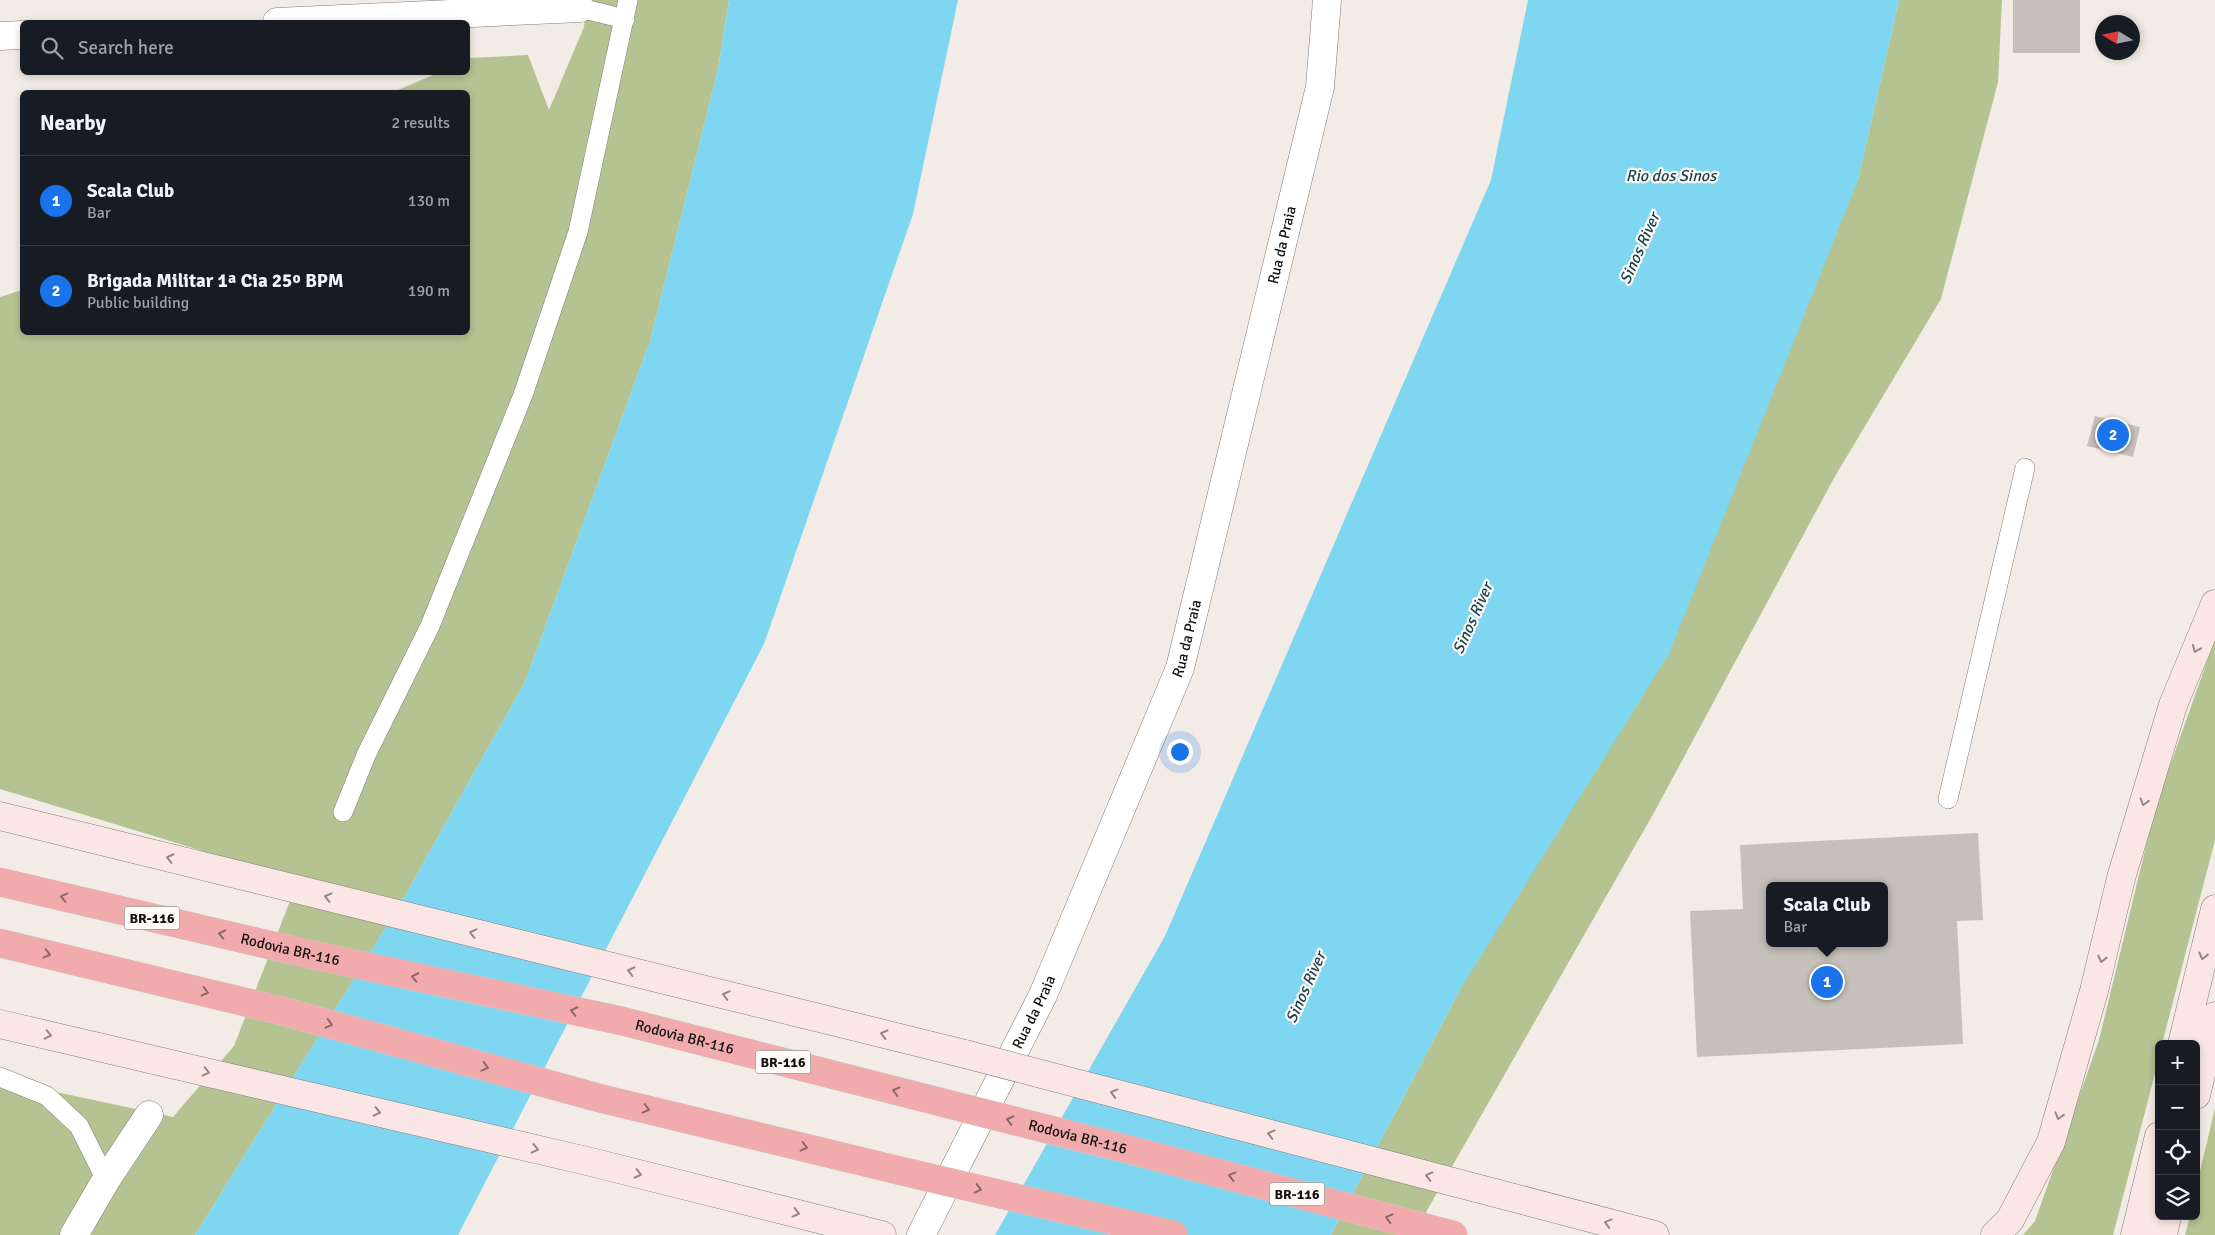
<!DOCTYPE html>
<meta charset="utf-8">
<style>
body{margin:0;font-family:Signika,sans-serif;background:#20242c;color:#f1f3f6}
.controls{position:absolute;right:15px;bottom:15px;display:grid;overflow:hidden;border-radius:8px;box-shadow:0 2px 8px #0003}
.controls button{width:45px;height:45px;display:grid;place-items:center;padding:0;border:0;border-bottom:1px solid #363941;background:#171b24;color:#f1f3f6;font:25px sans-serif}
.compass{position:absolute;left:2095px;top:15px;width:45px;height:45px;border-radius:50%;background:#171b24;box-shadow:0 2px 8px #0003;rotate:280deg}
.you{position:absolute;left:1179px;top:751px;width:18px;height:18px;margin:-12px;border:4px solid #fff;border-radius:50%;background:#1a73e8;box-shadow:0 0 0 8px #1a73e833}
.badge{display:grid;place-items:center;width:32px;height:32px;border-radius:50%;background:#1a73e8;color:#fff;font-size:16px;font-weight:700}
.pin{position:absolute;translate:-50% -50%;border:2px solid #fff;box-shadow:0 1px 5px #0006}
.popup{position:absolute;left:1766px;top:882px;width:122px;height:65px;box-sizing:border-box;display:grid;place-content:center;border-radius:8px;background:#171b24;filter:drop-shadow(0 1px 4px #0005);font-size:16px;white-space:nowrap;color:#9ea1a6}
.popup b{font-size:19px;color:#f1f3f6}
.popup::after{content:'';position:absolute;left:50%;top:100%;margin-left:-10px;border:10px solid transparent;border-top-color:#171b24}
.list{margin:0;padding:0;list-style:none}
h2{display:flex;justify-content:space-between;align-items:center;height:65px;margin:0;padding:0 20px;font-size:21px}
h2 small{font-size:16px;font-weight:400;color:#9ea1a6}
.list li{display:grid;grid-template-columns:32px 1fr auto;gap:15px;align-items:center;box-sizing:border-box;height:90px;padding:0 20px;border-top:1px solid #363941}
.list b{display:block;font-size:19px;white-space:nowrap}
.list p{margin:0;font-size:16px;white-space:nowrap;color:#9ea1a6}
.list em{font-size:16px;font-style:normal;color:#9ea1a6}
.icon{flex:none;width:28px;height:28px;fill:none;stroke:currentColor;stroke-width:2;stroke-linecap:round;stroke-linejoin:round}
.map{position:relative;flex:none;width:2215px;height:1235px;overflow:hidden}
.search{position:absolute;background:#171b24;box-shadow:0 2px 8px #0003;left:20px;top:20px;width:450px;height:55px;display:flex;align-items:center;gap:12px;box-sizing:border-box;padding:0 18px;border-radius:8px;color:#9ea1a6;font-size:19px}
.panel{position:absolute;background:#171b24;box-shadow:0 2px 8px #0003;left:20px;top:90px;width:450px;height:245px;border-radius:8px}
.map>svg:first-child{display:block}
</style>
<div class="map">
<svg width="2215" height="1235" viewBox="0 0 2215 1235">
<rect width="100%" height="100%" fill="#f3ece6"/>
<path fill="#b4c391" d="M587,0H729L718,69L650,341L525,682L398,908L195,1235H0V1080L173,1117L234,1046L298,880L0,789V297L22,290V332H468V92H393L438,73L468,72V59L470,58L528,55L549,110L584,27Z
M1899,0H2002L1998,82L1941,299L1834,478L1656,809L1413,1235H1331L1461,988L1858,180Z
M2215,639V840L2162,1044H2159V1058L2113,1235H2023L2035,1221L2099,1040L2156,805Z
M2215,1108V1235H2185L2190,1216H2196V1188Z"/>
<path fill="#7fd6f0" d="M729,0H958L913,214L764,644L458,1235H195L398,908L525,682L650,341L718,69Z
M1528,0H1899L1858,180L1669,654L1461,988L1331,1235H995L1165,936L1491,180Z"/>
<path fill="#c6c0ba" fill-rule="evenodd" d="M2013,0H2080V53H2013Z
M2095,416L2140,427L2133,457L2087,446Z
M1978,833L1983,920L1957,921L1963,1044L1697,1057L1690,911L1743,909L1740,845ZM1770,886H1884V943H1770Z"/>
<g fill="none" stroke-linecap="round" stroke-linejoin="round">
<g stroke="#837d77" stroke-width="20">
<path id="service" d="M580,8L625,19
M1948,799L2025,468
M343,812L367,753L430,626L523,395L578,232L628,0
M0,1077L47,1096L79,1126L106,1180"/>
</g>
<g stroke="#837d77" stroke-width="29">
<g id="minor">
<path d="M277,22L580,8"/>
<path d="M0,36L22,35"/>
<path d="M74,1235L106,1180L149,1115"/>
<path id="s1" d="M921,1235L1043,995L1180,668L1320,87L1327,0"/>
</g>
</g>
<g stroke="#837d77" stroke-width="29">
<path id="secondary" d="M0,816L965,1054
M0,1024L591,1162L882,1235
M2182,1044L2215,909
M2196,1095L2215,1016
M1476,1188L1655,1235
M1995,1235L2010,1220L2051,1142L2094,991L2121,878L2173,705L2215,604
M2135,1235L2159,1136
M2163,1235L2167,1216"/>
</g>
<g stroke="#cbcbca" stroke-width="29">
<g id="motorway">
<path id="s2" d="M0,882L304,953L622,1021L944,1103"/>
<path d="M0,943L282,1011L599,1098L897,1170"/>
<path d="M1142,1153L1453,1235"/>
</g>
</g>
<use href="#service" stroke="#fff" stroke-width="19"/>
<use href="#minor" stroke="#fff" stroke-width="28"/>
<use href="#secondary" stroke="#fbe6e6" stroke-width="28"/>
<use href="#motorway" stroke="#f2abad" stroke-width="28"/>
<g stroke="#837d77" stroke-width="29" stroke-linecap="butt">
<path id="secondary-bridge" d="M965,1054L1476,1188"/>
</g>
<g stroke="#cbcbca" stroke-width="29" stroke-linecap="butt">
<g id="motorway-bridge">
<path id="s3" d="M944,1103L1142,1153"/>
<path d="M897,1170L1174,1235"/>
</g>
</g>
<use href="#secondary-bridge" stroke="#fbe6e6" stroke-width="28"/>
<use href="#motorway-bridge" stroke="#f2abad" stroke-width="28"/>
</g>
<defs><path id="oneway-chevron" d="M-2-3.5L2.5 0L-2 3.5" fill="none" stroke-width="1.6" stroke-linecap="round" stroke-linejoin="round" transform="scale(1.25)"/></defs>
<g stroke="#938685">
<use href="#oneway-chevron" transform="translate(2196 649) rotate(113)"/>
<use href="#oneway-chevron" transform="translate(2144 802) rotate(107)"/>
<use href="#oneway-chevron" transform="translate(170 858) rotate(-166)"/>
<use href="#oneway-chevron" transform="translate(328 897) rotate(-166)"/>
<use href="#oneway-chevron" transform="translate(473 933) rotate(-166)"/>
<use href="#oneway-chevron" transform="translate(2203 956) rotate(104)"/>
<use href="#oneway-chevron" transform="translate(2102 959) rotate(103)"/>
<use href="#oneway-chevron" transform="translate(631 971) rotate(-166)"/>
<use href="#oneway-chevron" transform="translate(726 995) rotate(-166)"/>
<use href="#oneway-chevron" transform="translate(884 1034) rotate(-166)"/>
<use href="#oneway-chevron" transform="translate(48 1035) rotate(13)"/>
<use href="#oneway-chevron" transform="translate(206 1072) rotate(13)"/>
<use href="#oneway-chevron" transform="translate(1114 1093) rotate(-165)"/>
<use href="#oneway-chevron" transform="translate(377 1112) rotate(13)"/>
<use href="#oneway-chevron" transform="translate(2059 1116) rotate(106)"/>
<use href="#oneway-chevron" transform="translate(1271 1134) rotate(-165)"/>
<use href="#oneway-chevron" transform="translate(535 1149) rotate(13)"/>
<use href="#oneway-chevron" transform="translate(638 1174) rotate(14)"/>
<use href="#oneway-chevron" transform="translate(1429 1176) rotate(-165)"/>
<use href="#oneway-chevron" transform="translate(796 1213) rotate(14)"/>
<use href="#oneway-chevron" transform="translate(1608 1223) rotate(-165)"/>
</g>
<g stroke="#8e6666">
<use href="#oneway-chevron" transform="translate(64 897) rotate(-167)"/>
<use href="#oneway-chevron" transform="translate(222 934) rotate(-167)"/>
<use href="#oneway-chevron" transform="translate(47 954) rotate(14)"/>
<use href="#oneway-chevron" transform="translate(415 977) rotate(-168)"/>
<use href="#oneway-chevron" transform="translate(205 992) rotate(14)"/>
<use href="#oneway-chevron" transform="translate(574 1011) rotate(-168)"/>
<use href="#oneway-chevron" transform="translate(329 1024) rotate(15)"/>
<use href="#oneway-chevron" transform="translate(485 1067) rotate(15)"/>
<use href="#oneway-chevron" transform="translate(896 1091) rotate(-166)"/>
<use href="#oneway-chevron" transform="translate(646 1109) rotate(14)"/>
<use href="#oneway-chevron" transform="translate(1010 1120) rotate(-166)"/>
<use href="#oneway-chevron" transform="translate(804 1147) rotate(14)"/>
<use href="#oneway-chevron" transform="translate(1232 1176) rotate(-165)"/>
<use href="#oneway-chevron" transform="translate(978 1189) rotate(13)"/>
<use href="#oneway-chevron" transform="translate(1389 1218) rotate(-165)"/>
</g>
<g text-anchor="middle" stroke-width="4.5" stroke-linejoin="round" paint-order="stroke">
<g fill="#fefaf6" stroke="#5a5754" stroke-width="1">
<rect x="124.5" y="906.5" width="55" height="23" rx="4"/>
<rect x="755.5" y="1050.5" width="55" height="23" rx="4"/>
<rect x="1269.5" y="1182.5" width="55" height="23" rx="4"/>
</g>
<g font-size="14" font-weight="bold" fill="#13110f">
<text x="152" y="923">BR-116</text>
<text x="783" y="1067">BR-116</text>
<text x="1297" y="1199">BR-116</text>
</g>
<g font-size="15" fill="#13110f" stroke="#fefaf6">
<text dy="5" stroke="none"><textPath href="#s1" startOffset="1059">Rua da Praia</textPath></text>
<text dy="5" stroke="none"><textPath href="#s1" startOffset="654">Rua da Praia</textPath></text>
<text dy="5" stroke="none"><textPath href="#s2" startOffset="298">Rodovia BR-116</textPath></text>
<text dy="5" stroke="none"><textPath href="#s1" startOffset="250">Rua da Praia</textPath></text>
<text dy="5" stroke="none"><textPath href="#s2" startOffset="702">Rodovia BR-116</textPath></text>
<text dy="5" stroke="none"><textPath href="#s3" startOffset="138">Rodovia BR-116</textPath></text>
</g>
<g font-size="16" font-style="italic" fill="#1b444f" stroke="#fefaf6">
<text x="1671" y="181">Rio dos Sinos</text>
<text transform="translate(1639 248) rotate(-66)" y="6">Sinos River</text>
<text transform="translate(1472 618) rotate(-66)" y="6">Sinos River</text>
<text transform="translate(1305 987) rotate(-66)" y="6">Sinos River</text>
</g>
</g>
</svg>
<div class="controls">
<button>+</button>
<button>−</button>
<button><svg class="icon" aria-label="locate" viewBox="0 0 24 24"><circle cx="12" cy="12" r="6"/><path d="M12 2v4M12 18v4M2 12h4M18 12h4"/></svg></button>
<button><svg class="icon" aria-label="layers" viewBox="0 0 24 24"><path d="M12 4l9 5-9 5-9-5zM3 14l9 5 9-5"/></svg></button>
</div>
<svg class="compass" viewBox="-18 -18 36 36"><path d="M0-13l5 13h-10z" fill="#e53935"/><path d="M0 13l5-13h-10z" fill="#9ea1a6"/></svg>
<div class="you"></div>
<div class="pin badge" style="left:1827px;top:982px">1</div>
<div class="popup"><b>Scala Club</b>Bar</div>
<div class="pin badge" style="left:2113px;top:435px">2</div>
<div class="search"><svg class="icon" aria-label="search" viewBox="0 0 24 24"><circle cx="10" cy="10" r="6"/><path d="M15 15l6 6"/></svg>Search here</div>
<section class="panel">
<h2>Nearby<small>2 results</small></h2>
<ul class="list">
<li><span class="badge">1</span><div><b>Scala Club</b><p>Bar</p></div><em>130 m</em></li>
<li><span class="badge">2</span><div><b>Brigada Militar 1ª Cia 25º BPM</b><p>Public building</p></div><em>190 m</em></li>
</ul>
</section>
</div>
